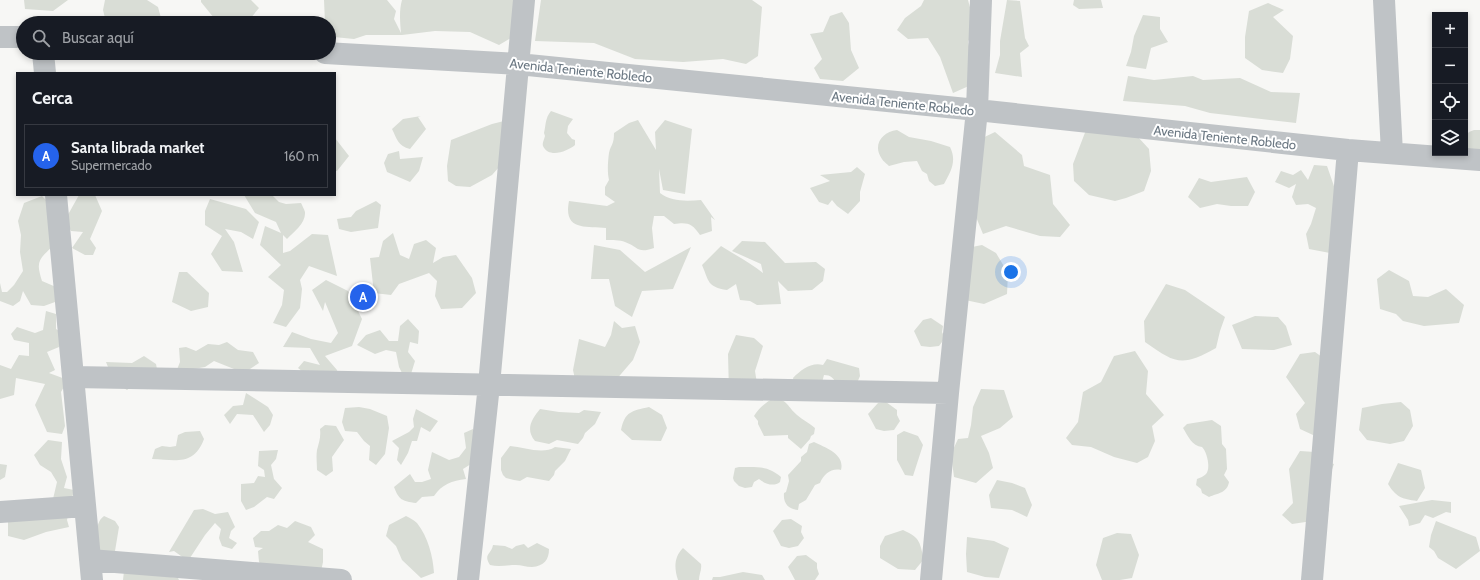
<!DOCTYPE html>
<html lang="es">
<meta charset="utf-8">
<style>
body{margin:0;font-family:Cabin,sans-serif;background:#242831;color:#f1f3f6}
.controls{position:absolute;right:12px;top:12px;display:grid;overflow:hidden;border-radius:0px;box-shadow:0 2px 6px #0003}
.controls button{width:36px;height:36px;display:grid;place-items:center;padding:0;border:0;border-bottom:1px solid #363941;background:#171b24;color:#f1f3f6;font:20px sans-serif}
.you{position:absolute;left:1011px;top:272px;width:14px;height:14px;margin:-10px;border:3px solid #fff;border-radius:50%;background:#1a73e8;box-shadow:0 0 0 6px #1a73e833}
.badge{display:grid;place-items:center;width:26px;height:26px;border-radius:50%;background:#2563eb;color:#fff;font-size:13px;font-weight:700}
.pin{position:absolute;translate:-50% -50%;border:2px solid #fff;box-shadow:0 1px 4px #0006}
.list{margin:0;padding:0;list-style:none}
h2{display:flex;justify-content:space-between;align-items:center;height:52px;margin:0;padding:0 16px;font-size:17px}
h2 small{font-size:13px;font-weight:400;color:#9ea1a6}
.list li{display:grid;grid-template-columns:26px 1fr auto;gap:12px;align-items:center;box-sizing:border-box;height:64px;margin:0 8px 8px;padding:0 8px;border:1px solid #363941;border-radius:0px}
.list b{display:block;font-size:15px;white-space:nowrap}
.list p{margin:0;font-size:13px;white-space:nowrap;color:#9ea1a6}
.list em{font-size:13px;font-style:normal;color:#9ea1a6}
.icon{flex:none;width:22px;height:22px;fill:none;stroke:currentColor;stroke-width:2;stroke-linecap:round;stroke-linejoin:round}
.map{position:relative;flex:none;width:1480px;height:580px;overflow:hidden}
.search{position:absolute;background:#171b24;box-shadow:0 2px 6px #0003;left:16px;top:16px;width:320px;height:44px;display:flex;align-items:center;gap:10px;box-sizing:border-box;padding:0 14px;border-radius:22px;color:#9ea1a6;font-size:15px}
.panel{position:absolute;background:#171b24;box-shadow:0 2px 6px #0003;left:16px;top:72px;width:320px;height:124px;border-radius:0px}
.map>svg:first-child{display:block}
</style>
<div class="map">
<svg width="1480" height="580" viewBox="0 0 1480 580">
<rect width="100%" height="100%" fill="#f7f7f5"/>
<path fill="#d9ddd6" d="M24,0H68L53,11L25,9Z
M105,0H147L158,7L161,18L129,23L106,22L103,10Z
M201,0H251L259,8L250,19L239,23L214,18L201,2Z
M324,0H387L396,11L394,19L401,33C400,21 399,11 402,0H519L516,35L499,45L470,32L435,31L402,35H366L354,39L334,37L329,33V23H325Z
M541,0H752L762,7L758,56L746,64L723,59L683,62L635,59L594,43L535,41Z
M924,0H968L975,26L968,42L975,71L971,85L953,93L940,57L928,38L908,39L897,30L905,18L921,6Z
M1007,0L1020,1L1025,38L1029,46L1020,53L1022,77L995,73L1000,55V41Z
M1074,0H1101L1103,8L1079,9L1073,5Z
M1268,3L1284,10L1273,17L1293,36L1290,59L1283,73L1262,70L1245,58V37L1249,11Z
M842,12L849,23L851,50L859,68L843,81L820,79L814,68L822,59L810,34L823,32L830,16Z
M1143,15L1160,17V29L1168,42L1151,48L1146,69L1126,66L1131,52L1134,36Z
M1128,76L1154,80L1193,76L1203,80L1240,78L1271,92L1300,93L1296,123L1210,113L1185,106L1123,101Z
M551,111L573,119L568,126L567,133L572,139L575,140V145C568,151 549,159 543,146C542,143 544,140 545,136L544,133C546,125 545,118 551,111Z
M421,116L418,117L426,129L410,149C398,146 397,139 392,129L403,119Z
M638,120L656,150L655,132L665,120L692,129L685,194L663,190L659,169L660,193C671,202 687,201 701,200L715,220L711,217L712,231L700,235C692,223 687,222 674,224L664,216H654L652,228L654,248C637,254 639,247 625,242C620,240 612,240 606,240V228C586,226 563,231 569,201L607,206L615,202L605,195V187L609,180C607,171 608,161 609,153C611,144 614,145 614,133L629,123Z
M504,121L500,166L492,175L470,187L456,186L448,181L447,166L451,140L492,124Z
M897,130L909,137L931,141L950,147C957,161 951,171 944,184L935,186L929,181L927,174L922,171L917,161L904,162L889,166C887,164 883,161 882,159C872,145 882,132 897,130Z
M1086,130L1138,137L1149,149L1151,171L1144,191L1126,198L1115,201L1089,195L1074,181L1073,164Z
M1474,130H1480V163L1465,153V137L1469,132Z
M995,132L1022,155L1024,166L1050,175L1053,204L1070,225L1060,237L1040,236L1006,226L983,234L976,217L972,143Z
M335,138L349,156L337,171H335Z
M399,151L400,159L423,157L419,171L410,182L387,172L384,163L388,154Z
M1314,165L1327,166L1335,189L1330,253L1309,249L1306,234L1311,224L1316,208L1308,204L1296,205L1292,197L1296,184L1289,188L1275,182L1281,171L1293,175L1301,170L1308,180Z
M857,167L865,174L860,192V201L848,214L837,206L832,200L828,205L819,202L810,188L830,181L820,175L851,172Z
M1247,177L1255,192L1248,206H1231L1217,204L1200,208L1188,197L1199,178L1211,182Z
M79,195H95L102,211L90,239L96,248L93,255H85L72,248L83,232L71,231L65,220Z
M244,195H272L279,202L286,204L301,203C302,205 304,209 305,212C306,223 294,232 287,239L283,235V253L290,251L312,234L328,235L337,276L309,266L300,280L302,289L300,308L286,327L273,323L282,305L284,290L268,277L281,265L260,245L265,226L281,233L276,222L255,213Z
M42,196L54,208L52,247C38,260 36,262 42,281L56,287L55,302L44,306L31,305L23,291L20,301L13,306L0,301V283L2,292H7L14,285L23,271L20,252L21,235L18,221L24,203Z
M210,199L246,209L259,222L253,239L241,232L225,229L234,242L243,272L222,271L211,254L222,236L205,225V211Z
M376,201L381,205L378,228L351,232L339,229L337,219L351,217L356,211Z
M393,233L400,255L409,259L414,244L426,240L436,248L433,263L443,257L456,255L472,278L476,293L462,308L441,309L435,296L437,281L429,273L399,284L391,295L374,293L370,258L379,257L383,241Z
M742,241L765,242L785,263L816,262L825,269L823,281L812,290L788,291L778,281L781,304L757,305L750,301L740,300L736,284L727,290C707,287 709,281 702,265L721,246C735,255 751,263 763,273L761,264L732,251Z
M594,245L620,250L645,272L691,247L673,289L642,291L632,317L615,306L609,279H591Z
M982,245L996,253L1008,273L1007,294L984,304L965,300L962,249Z
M1389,270L1409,281L1413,296L1428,297L1446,289L1464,305L1459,323L1424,326L1403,321L1396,314L1380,309L1377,279Z
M179,272H187L209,293L208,307L191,311L172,302Z
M326,280L348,291L362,319L352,346L325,356L337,370L339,382H316L298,368L304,361L320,365L310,348L283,347L292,332L311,339L331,343L338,333L325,302L323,311L312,290Z
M1166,284L1185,290L1225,317L1220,331L1216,348C1182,367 1176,364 1145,342L1144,321Z
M46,311L56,314V329L61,332L59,347L47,352L55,370L49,373L68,380L61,392L65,426L62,434L47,432L35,405L45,384L16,378L14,395L0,399V365L11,369L19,355L29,356V343L14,340L11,334L17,327L35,333L43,330Z
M1255,316L1278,317L1286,326L1292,345L1274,350L1242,349L1232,325Z
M931,318L943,326L942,332L945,338L939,346L930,347L921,346L914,331L923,320Z
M408,319L419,331L418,344L410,342L408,352L415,361L411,374L402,373L399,367L396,352L386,350L375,354L357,345L366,335L380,330L389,341H398L400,326Z
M614,321L622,328L635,326L640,342L633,360L615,381L575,379L573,370L579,339L605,347L611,335Z
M736,335L754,338L763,346L755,371L758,390L729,392L728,354Z
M227,342L238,350L253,352L259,363L244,373L214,361L205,367L176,372L180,362L179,348L186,347L196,351L208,344L219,345Z
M1135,351L1148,371L1146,394L1164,415L1152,426L1155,441L1148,457L1137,463L1114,457L1091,447L1072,445L1066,438L1078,422L1083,392L1101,382L1114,356Z
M1315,352L1329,362V432L1313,435L1300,429L1296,414L1305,403L1286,377L1300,354Z
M144,356L156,364L159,379L133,385L127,390L114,382L106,362L132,363Z
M827,359L859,368L860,376L857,383L837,384C833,378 831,375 824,375L819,394L796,390L793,378C801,370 811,362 823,365Z
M981,389L1004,390L1013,417L1000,428L981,436L989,453L993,468L976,483L954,477L951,454L958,439L968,438L971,425L973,407Z
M246,393L268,407L273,415L270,425L264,432L253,415L237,414L230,424L224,415L233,406L243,405Z
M775,397C789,402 787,406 797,415C803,420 809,423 815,428L814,434L811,436L810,439L801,449L788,438V435L764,436L758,424V421L754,416C759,407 767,402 775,397Z
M886,402L897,410V415L900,421L894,430L884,431L876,429L868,414L878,403Z
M1401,402L1410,410L1413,426L1404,441L1390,444L1367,440L1359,430L1362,408L1382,404Z
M359,407L370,409L387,416L389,428L385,454L376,465L369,460L370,446L364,441L357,432L345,431L342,422L345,408Z
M649,407L662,415L667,428L661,441L632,440L621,430C625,411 632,411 649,407Z
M416,409L438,421L430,432L421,427L417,441H412L408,453L401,465L397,460L399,448L392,441L409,432L414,427L413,419Z
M540,409L559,412L579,413L584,410L601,412L595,424L585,433L583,438L578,444L557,440L549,444L535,441C525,429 532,419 540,409Z
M1212,420L1221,426L1222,444L1226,449L1227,469L1224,475L1229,482C1227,493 1218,493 1209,497L1202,493L1201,489L1196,485L1197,479C1200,478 1204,476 1206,474C1211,468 1207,452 1202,447C1192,446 1188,436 1183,428L1187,424Z
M325,425L336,426L344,440L332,457L333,471L326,476L317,470C317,464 316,456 317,450C319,442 321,437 320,429Z
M473,429L475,445L471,464L463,469L466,479C452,481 442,484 434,496L422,497L416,503C402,501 399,500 394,487L410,474L415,482H422L431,479L428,470L432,452L449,460L459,457L466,448L464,433Z
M200,431L204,439C194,466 176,460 152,459L155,449L162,446L170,447L176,446L178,435L185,432Z
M904,431L918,436L923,445L913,476L905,475L897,460V435Z
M48,440L62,442L61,459L67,477L64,488L74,490L67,520L69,527L46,532L24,540L8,536V521L53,499L57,482L51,472L40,465L34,455Z
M814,442C826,448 845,454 841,470C831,468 824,474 820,483L815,485L806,500L799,504L798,510C788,509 783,503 784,493L786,492L789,481L788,475L801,461V457L807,452L809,444Z
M510,446C524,447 543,455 555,447L571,449L565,461L555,471L554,475L549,481L527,477L520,481L514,480L506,478L503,475L501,470V458Z
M278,450L276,459L271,465L274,479L282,488L274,499L267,497L254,507L246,510L241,501V484L254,483L258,476L265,477L264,470L258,466L259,451Z
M1300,451L1315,452L1321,460L1334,464L1328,480L1329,511C1318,521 1306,522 1292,524L1282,515L1293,503L1289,469Z
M1398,463L1421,470L1425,488L1417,501C1402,499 1396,497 1388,484Z
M0,464L7,465L5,477L0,480Z
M739,467C755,467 768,465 781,477L780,482C774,487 765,484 759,479L754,482L752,487L745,488L739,486L734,481L733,478L735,468Z
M997,480L1012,483L1025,488L1032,505L1027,517L1012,510L991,508L989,495Z
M1432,500L1451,502V513L1446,512L1433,518L1425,515L1420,523L1409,526L1408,520L1399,506Z
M203,509L215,514L228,512L235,527L231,531L229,538L237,543L232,549L222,546L219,538L221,529L215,523L205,535L188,561L174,551L169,552L194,510Z
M104,516L115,521L119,527L115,551L98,555C98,542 93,524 104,516Z
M406,516C410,518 414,520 417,523C428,537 433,556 434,573L421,578L402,560L396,546L386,536L389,525Z
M791,519L802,526L801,532L804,538L798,546L789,548L781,546L773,531L782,520Z
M295,521L311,527L315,535L308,542L323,549V562L320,576L266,572L259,562L258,551L263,548L255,547L253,538L261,531H269L278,525L287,528Z
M1436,521L1476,537L1480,551L1456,569L1438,558L1434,551L1429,547L1431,535Z
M903,530C920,538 919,540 924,559L915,570L898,569L880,558V546L885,536Z
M1117,533L1131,534L1139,555L1132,578L1120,580H1102L1096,565L1103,538Z
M967,537L994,541L1009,548L999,578L985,577L967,572L966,554Z
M537,543L549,549C549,560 544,566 532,567C526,567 521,565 516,565C507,565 499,567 490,565C483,554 491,555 493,545L505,546L512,549L516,546L524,544L528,548Z
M683,548L701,564C702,570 699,574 699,580H678C674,568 674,557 683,548Z
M806,555L817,563V568L819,574L815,580H795L788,567L797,556Z
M124,571L178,578L179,580H123Z
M743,572L762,575L765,580H712L713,577H720Z"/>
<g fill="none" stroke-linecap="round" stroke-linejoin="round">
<path stroke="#bfc3c6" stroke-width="22" d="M1384,0L1392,153
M0,37H23
M43,53L45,73
M325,53L518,64L977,110L1348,150L1480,160
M56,195L92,580
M73,377L948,393
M0,512L85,506
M90,560L341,580
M468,580L489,385L524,0
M931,580L948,393L977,110L981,0
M1312,580L1348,150"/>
</g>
<g text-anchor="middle" stroke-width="4" stroke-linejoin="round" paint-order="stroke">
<g font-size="13" fill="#6a7782" stroke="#fff">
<text transform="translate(581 70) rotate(6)" y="5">Avenida Teniente Robledo</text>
<text transform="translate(903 103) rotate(6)" y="5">Avenida Teniente Robledo</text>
<text transform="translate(1225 137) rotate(6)" y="5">Avenida Teniente Robledo</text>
</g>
</g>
</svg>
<div class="controls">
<button>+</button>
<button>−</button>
<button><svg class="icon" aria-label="locate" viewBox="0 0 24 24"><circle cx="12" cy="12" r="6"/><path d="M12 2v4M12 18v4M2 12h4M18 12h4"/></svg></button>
<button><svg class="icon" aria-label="layers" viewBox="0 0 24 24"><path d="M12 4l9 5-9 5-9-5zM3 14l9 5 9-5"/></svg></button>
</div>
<div class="you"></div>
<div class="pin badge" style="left:363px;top:297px">A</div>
<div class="search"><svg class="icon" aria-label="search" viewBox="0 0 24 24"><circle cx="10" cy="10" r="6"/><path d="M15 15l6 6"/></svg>Buscar aquí</div>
<section class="panel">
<h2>Cerca<small></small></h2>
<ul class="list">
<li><span class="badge">A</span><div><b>Santa librada market</b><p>Supermercado</p></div><em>160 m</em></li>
</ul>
</section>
</div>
